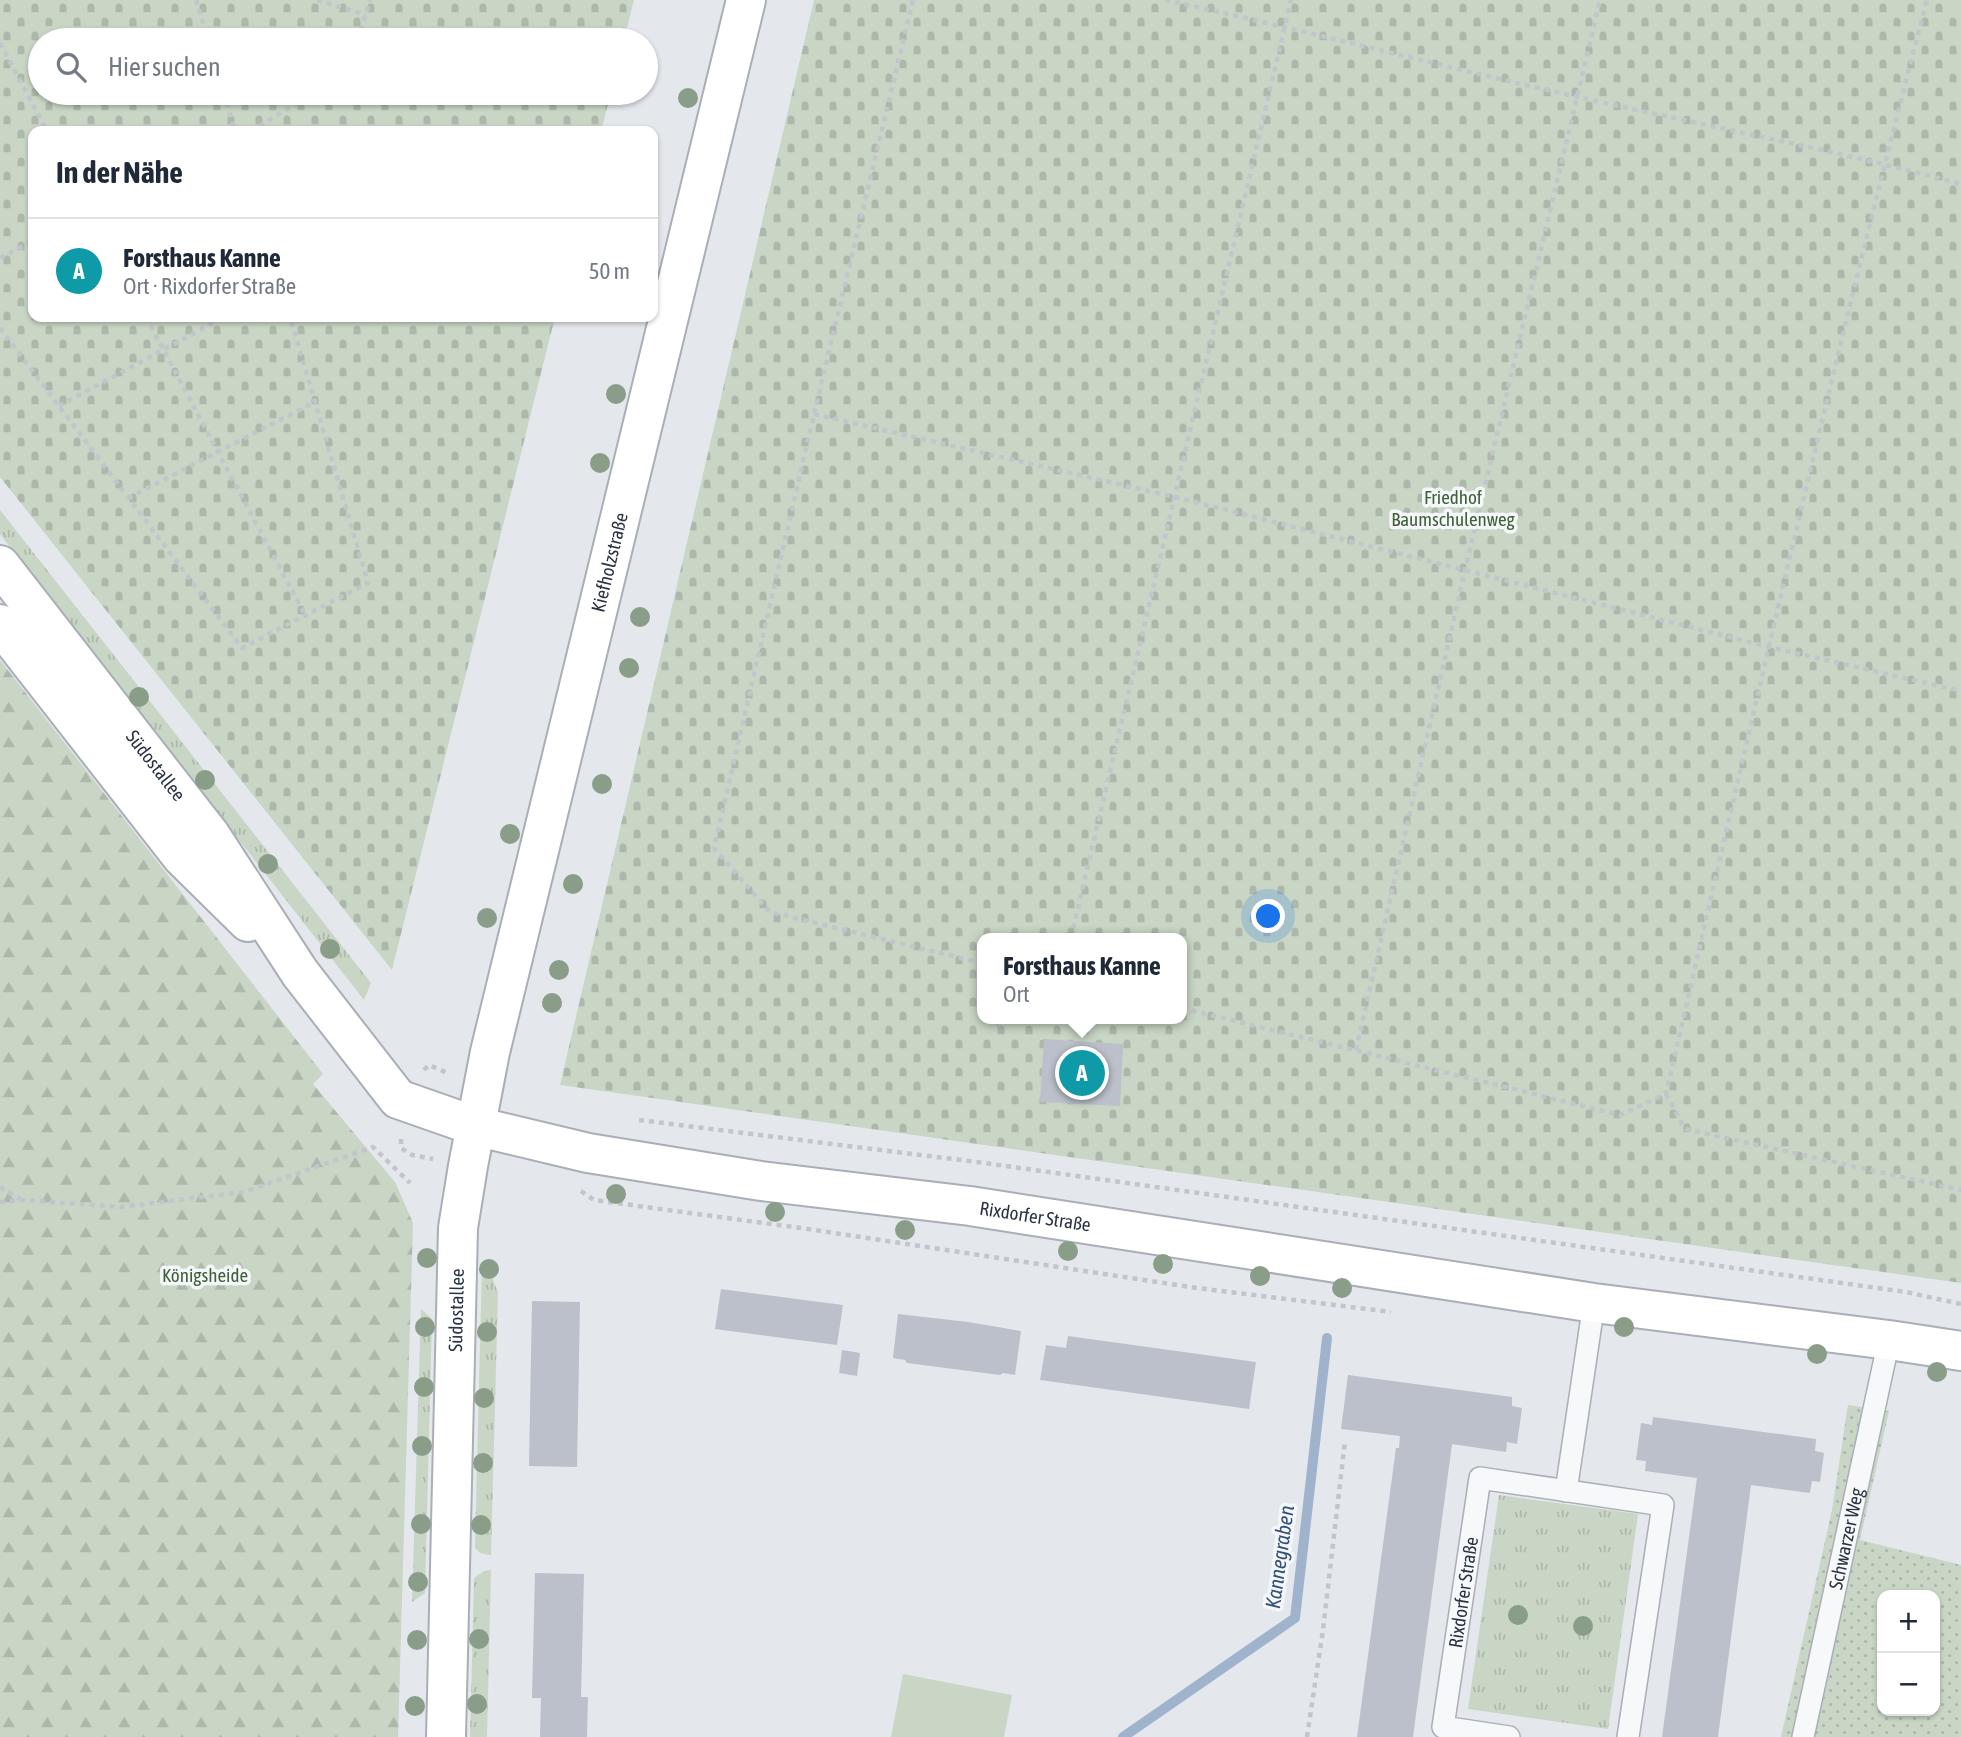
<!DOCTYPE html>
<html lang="de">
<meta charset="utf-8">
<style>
body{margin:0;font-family:"Asap Condensed",sans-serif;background:#f2f2f3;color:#1f2937}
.controls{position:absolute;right:21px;bottom:21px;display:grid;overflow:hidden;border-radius:14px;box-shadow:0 2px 5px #0004}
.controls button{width:63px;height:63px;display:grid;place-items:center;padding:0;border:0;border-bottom:2px solid #e0e1e3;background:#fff;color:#1f2937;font:35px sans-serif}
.you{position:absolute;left:1269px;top:917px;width:24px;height:24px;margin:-18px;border:5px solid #fff;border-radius:50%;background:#1a73e8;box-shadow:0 0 0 10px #1a73e833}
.badge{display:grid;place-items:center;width:46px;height:46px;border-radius:50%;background:#d93025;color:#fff;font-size:23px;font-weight:700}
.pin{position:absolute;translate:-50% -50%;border:4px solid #fff;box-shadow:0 2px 7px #0006}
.popup{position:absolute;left:977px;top:933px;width:210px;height:91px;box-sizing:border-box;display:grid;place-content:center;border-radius:14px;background:#fff;filter:drop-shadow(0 2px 5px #0005);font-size:23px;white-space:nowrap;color:#747a83}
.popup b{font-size:26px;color:#1f2937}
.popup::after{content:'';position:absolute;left:50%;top:100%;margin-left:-14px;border:14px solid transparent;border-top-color:#fff}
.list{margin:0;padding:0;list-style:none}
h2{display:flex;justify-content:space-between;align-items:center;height:91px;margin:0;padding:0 28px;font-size:30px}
h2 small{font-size:23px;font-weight:400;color:#747a83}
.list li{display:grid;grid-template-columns:46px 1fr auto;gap:21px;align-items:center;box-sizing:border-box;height:105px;padding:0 28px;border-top:2px solid #e0e1e3}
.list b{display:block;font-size:26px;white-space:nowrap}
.list p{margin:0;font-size:23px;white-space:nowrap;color:#747a83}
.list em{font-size:23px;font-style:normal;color:#747a83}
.icon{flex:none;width:38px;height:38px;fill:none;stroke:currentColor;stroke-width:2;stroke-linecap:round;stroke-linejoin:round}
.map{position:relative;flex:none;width:1961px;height:1737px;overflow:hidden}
.search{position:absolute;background:#fff;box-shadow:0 2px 5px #0004;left:28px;top:28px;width:630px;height:77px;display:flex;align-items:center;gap:18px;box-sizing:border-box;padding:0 24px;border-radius:38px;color:#747a83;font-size:26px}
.panel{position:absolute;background:#fff;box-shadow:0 2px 5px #0004;left:28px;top:126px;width:630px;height:196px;border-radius:14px}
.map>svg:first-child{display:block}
</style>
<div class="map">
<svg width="1961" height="1737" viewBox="0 0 1961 1737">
<defs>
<pattern id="grass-tufts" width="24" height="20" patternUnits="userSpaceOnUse" patternTransform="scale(1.75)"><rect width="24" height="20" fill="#c9d6c5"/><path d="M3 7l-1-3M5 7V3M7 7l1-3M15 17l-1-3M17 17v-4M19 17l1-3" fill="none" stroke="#adb8ab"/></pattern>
<pattern id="forest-firs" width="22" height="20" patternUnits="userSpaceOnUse" patternTransform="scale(1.75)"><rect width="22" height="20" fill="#c9d6c5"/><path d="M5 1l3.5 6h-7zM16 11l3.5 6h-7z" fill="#adb8ab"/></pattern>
<pattern id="cemetery-stones" width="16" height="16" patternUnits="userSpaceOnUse" patternTransform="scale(1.75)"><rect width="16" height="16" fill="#c9d6c5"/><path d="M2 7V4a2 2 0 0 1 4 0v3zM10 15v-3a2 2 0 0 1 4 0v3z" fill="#adb8ab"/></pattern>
<pattern id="garden-dots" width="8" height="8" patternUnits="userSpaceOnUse" patternTransform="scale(1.75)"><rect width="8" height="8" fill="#c9d6c5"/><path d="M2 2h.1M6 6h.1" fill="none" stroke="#adb8ab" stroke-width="1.8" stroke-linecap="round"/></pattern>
</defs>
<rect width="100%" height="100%" fill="#e4e7ec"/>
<path fill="url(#grass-tufts)" d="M0,510L371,983L364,1000L0,534Z
M482,1263H493V1280L498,1292L491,1555C483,1554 478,1554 475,1546Z
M421,1309L432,1319L425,1593L412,1602Z
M1499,1495L1638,1514L1608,1729L1468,1709Z
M491,1570L487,1737H470L474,1578L484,1571Z"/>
<path fill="url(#forest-firs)" d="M0,660L323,1074L313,1084L395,1182L413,1223L398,1737H0Z"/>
<path fill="url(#cemetery-stones)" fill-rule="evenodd" d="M0,0H634L624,40H40V93H611L601,131H33V317H555L392,970L0,477Z
M814,0H1961V1283L560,1085ZM982,938H1182V1019H982Z"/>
<path fill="#c9d6c5" d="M903,1674L1012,1695L1004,1737H891Z"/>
<path fill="url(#garden-dots)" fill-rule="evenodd" d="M1848,1405L1889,1411L1860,1540L1961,1565V1737H1781L1832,1510ZM1882,1595H1935V1711H1882Z"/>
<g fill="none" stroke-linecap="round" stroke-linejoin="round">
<path stroke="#9fb4cc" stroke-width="10" d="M1123,1737L1295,1618L1327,1338"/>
</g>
<path fill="#bbc0ca" d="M1044,1039L1123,1044L1120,1106L1040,1102Z
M721,1289L843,1305L837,1345L715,1329Z
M532,1301L580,1302L577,1467L529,1466Z
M898,1314L968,1322L1021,1331L1015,1375L1003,1373L1000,1375L907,1363L905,1360L893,1358Z
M1068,1336L1256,1362L1249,1409L1040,1380L1046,1345L1066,1348Z
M842,1350L860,1353L857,1376L839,1373Z
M1348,1375L1512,1397V1406L1522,1408L1517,1444L1507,1442L1506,1452L1452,1444L1413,1737H1357L1396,1448H1399L1400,1436L1341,1429Z
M1653,1417L1816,1439L1815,1451L1824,1453L1820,1482L1812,1481L1810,1493L1751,1485L1718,1737H1662L1697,1478L1645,1471L1646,1461L1636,1460L1641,1423L1652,1425Z
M535,1573L584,1574L581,1697H588L587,1737H540L541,1698H532Z"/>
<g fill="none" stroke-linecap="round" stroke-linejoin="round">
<g stroke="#a9aeb7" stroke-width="24">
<g id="lane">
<path d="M1566,1491L1594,1303"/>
<path id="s1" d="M1509,1737L1443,1727L1480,1478L1663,1505L1628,1737"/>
<path id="s2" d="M1803,1737L1889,1340"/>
</g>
</g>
<g stroke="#a9aeb7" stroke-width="42">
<g id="secondary">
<path id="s3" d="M0,565L211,836L300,973L398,1099L475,1126L588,1153L761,1181L970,1206L1594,1303L1889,1340L1961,1351"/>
<path d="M0,624L182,857L248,922"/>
<path id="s4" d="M446,1737L458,1228L468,1166L490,1052L746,0"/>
</g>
</g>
<path stroke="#c2c5cb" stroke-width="4.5" stroke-dasharray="5 5" stroke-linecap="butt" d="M196,0L208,40
M317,0L366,15
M913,0L814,414L714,848L770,912L982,963
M1165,0C1303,30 1440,66 1578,97C1706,126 1834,150 1961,184
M358,40L370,0
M0,43L47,131
M224,93L235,131
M251,131L314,93
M0,258L33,241
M146,317L305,615
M0,328L242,648L368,583L290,317
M59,406L224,317
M814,414L1175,497L1769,647L1961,691
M128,498L315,402
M1071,938L1291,0
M1182,1008L1620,1115L1666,1094C1750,729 1832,363 1927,0
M998,1027L999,1019
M1356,1050L1465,570L1600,0
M424,1070L429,1065L450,1074
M1666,1094L1685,1129L1961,1190
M639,1120L977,1162L1906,1292L1961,1304
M401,1139V1148L412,1155L433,1159
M0,1187L20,1199
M581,1191L594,1200L808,1229L1197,1288L1391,1312
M0,1202L22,1200L121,1207L244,1192L373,1147L410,1183
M1307,1737L1323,1630L1345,1441"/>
<use href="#lane" stroke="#f7f8fa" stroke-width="21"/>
<use href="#secondary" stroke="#fff" stroke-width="38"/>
</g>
<g fill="#899d89">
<circle cx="688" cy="98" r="10"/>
<circle cx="616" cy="394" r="10"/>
<circle cx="600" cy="463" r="10"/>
<circle cx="640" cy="617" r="10"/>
<circle cx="629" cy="668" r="10"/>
<circle cx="139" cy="697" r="10"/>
<circle cx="205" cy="780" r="10"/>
<circle cx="602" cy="784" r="10"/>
<circle cx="510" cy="834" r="10"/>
<circle cx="268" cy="864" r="10"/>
<circle cx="573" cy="884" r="10"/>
<circle cx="487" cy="918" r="10"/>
<circle cx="330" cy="949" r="10"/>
<circle cx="559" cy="970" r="10"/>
<circle cx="552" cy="1003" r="10"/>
<circle cx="616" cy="1194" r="10"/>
<circle cx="775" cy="1212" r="10"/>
<circle cx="905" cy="1230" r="10"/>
<circle cx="1068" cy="1251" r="10"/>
<circle cx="427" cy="1258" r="10"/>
<circle cx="1163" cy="1264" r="10"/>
<circle cx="489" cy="1269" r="10"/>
<circle cx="1260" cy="1276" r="10"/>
<circle cx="1342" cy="1288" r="10"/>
<circle cx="425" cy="1327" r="10"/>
<circle cx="1624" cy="1327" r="10"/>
<circle cx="487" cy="1332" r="10"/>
<circle cx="1817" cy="1354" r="10"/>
<circle cx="1937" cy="1372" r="10"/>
<circle cx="424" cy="1387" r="10"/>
<circle cx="484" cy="1398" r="10"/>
<circle cx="422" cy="1446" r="10"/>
<circle cx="483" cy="1463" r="10"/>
<circle cx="421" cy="1524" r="10"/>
<circle cx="481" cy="1525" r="10"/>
<circle cx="418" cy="1582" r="10"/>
<circle cx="1518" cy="1615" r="10"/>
<circle cx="1583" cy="1626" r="10"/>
<circle cx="479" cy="1639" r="10"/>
<circle cx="417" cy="1640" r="10"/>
<circle cx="477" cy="1704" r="10"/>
<circle cx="415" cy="1706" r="10"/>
</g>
<g text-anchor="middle" stroke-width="7" stroke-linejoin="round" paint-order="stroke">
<g font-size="19" fill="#3f6138" stroke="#f4f6f9">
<text x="1453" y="504">Friedhof<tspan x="1453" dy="22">Baumschulenweg</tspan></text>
<text x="205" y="1282">Königsheide</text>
</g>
<g font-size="19" fill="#2b3445" stroke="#f4f6f9">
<text dy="7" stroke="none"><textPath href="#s4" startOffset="1192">Kiefholzstraße</textPath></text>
<text dy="7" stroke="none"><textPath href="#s3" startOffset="254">Südostallee</textPath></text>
<text dy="7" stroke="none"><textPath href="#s3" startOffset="1316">Rixdorfer Straße</textPath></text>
<text dy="7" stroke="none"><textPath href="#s4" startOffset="427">Südostallee</textPath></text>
<text dy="7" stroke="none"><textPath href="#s2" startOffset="203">Schwarzer Weg</textPath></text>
<text dy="7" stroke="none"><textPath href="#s1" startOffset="203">Rixdorfer Straße</textPath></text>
</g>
<g font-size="21" font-style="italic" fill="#34527a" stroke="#f4f6f9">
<text transform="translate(1280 1557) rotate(-82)" y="7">Kannegraben</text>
</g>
</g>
</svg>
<div class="controls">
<button>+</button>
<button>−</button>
</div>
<div class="you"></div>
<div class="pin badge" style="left:1082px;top:1073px;background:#0f9aa8">A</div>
<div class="popup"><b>Forsthaus Kanne</b>Ort</div>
<div class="search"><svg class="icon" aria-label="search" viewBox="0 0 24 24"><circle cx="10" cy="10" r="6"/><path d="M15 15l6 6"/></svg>Hier suchen</div>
<section class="panel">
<h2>In der Nähe<small></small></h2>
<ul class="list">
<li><span class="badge" style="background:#0f9aa8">A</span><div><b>Forsthaus Kanne</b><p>Ort · Rixdorfer Straße</p></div><em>50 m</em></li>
</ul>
</section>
</div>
